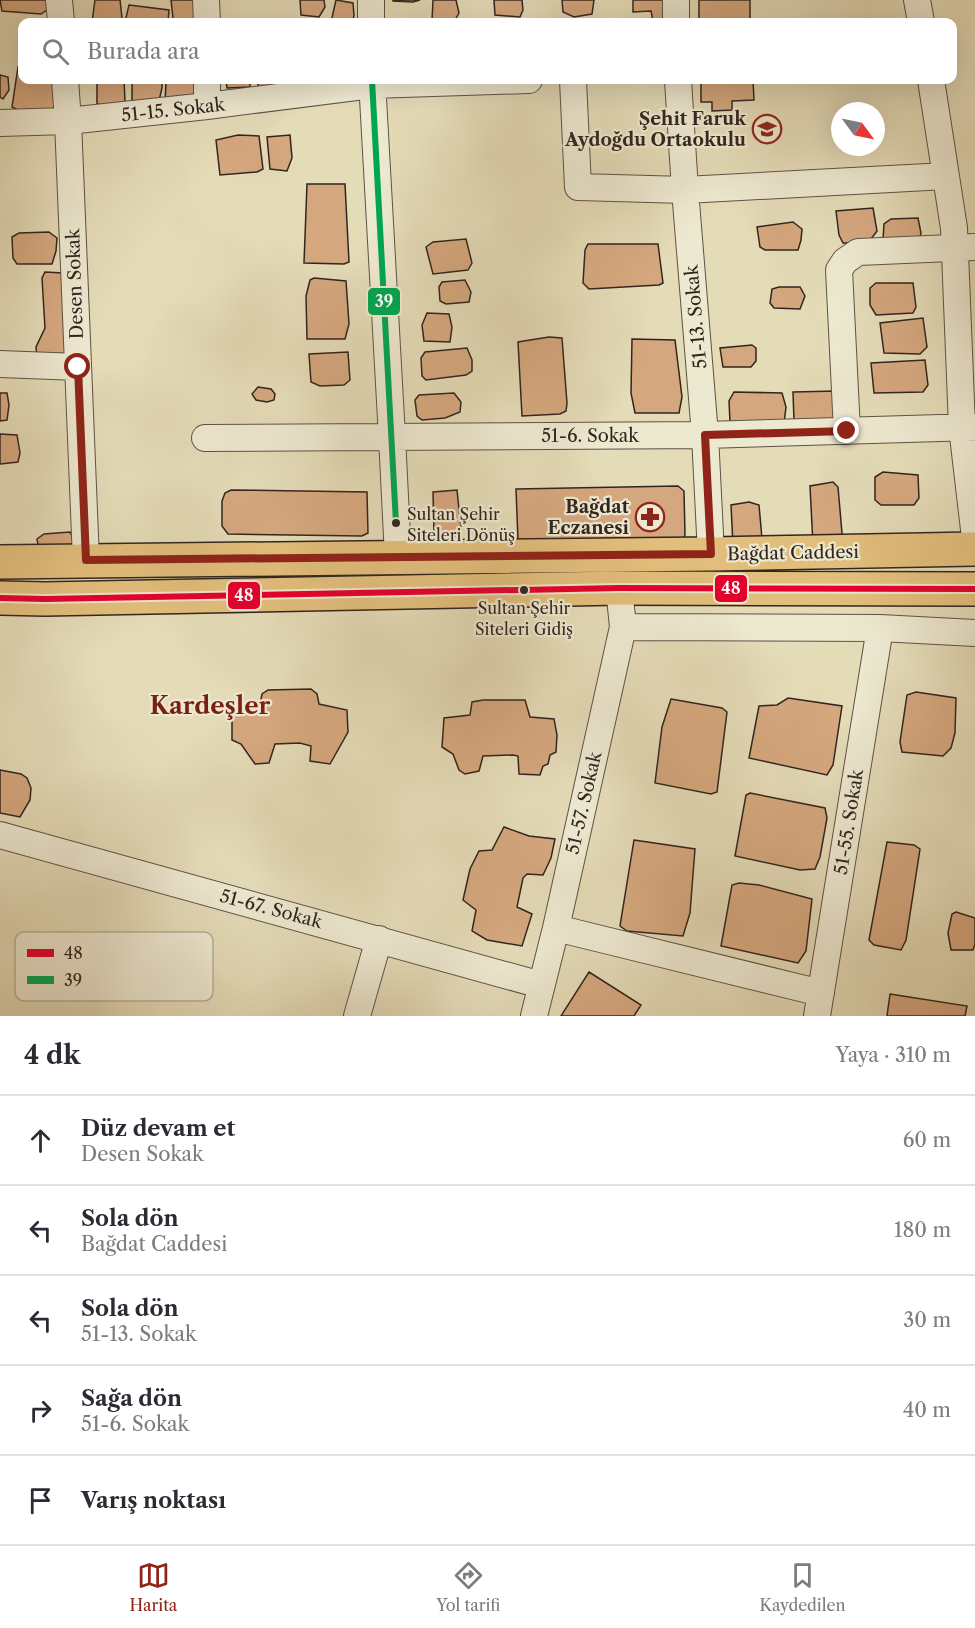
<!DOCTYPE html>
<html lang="tr">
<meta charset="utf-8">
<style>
body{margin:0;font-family:"Libre Caslon Text",serif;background:#f7f7f7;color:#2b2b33}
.compass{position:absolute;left:831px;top:102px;width:54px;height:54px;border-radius:50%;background:#fff;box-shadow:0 6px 24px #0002;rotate:123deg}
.stop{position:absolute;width:18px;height:18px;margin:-14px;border:4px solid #8f2418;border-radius:50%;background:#fff}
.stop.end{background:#8f2418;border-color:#fff;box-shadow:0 2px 6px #0008}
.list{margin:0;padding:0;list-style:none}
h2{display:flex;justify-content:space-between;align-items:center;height:78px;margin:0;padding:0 24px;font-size:26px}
h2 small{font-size:20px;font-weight:400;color:#7c7c81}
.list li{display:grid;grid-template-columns:39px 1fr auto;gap:18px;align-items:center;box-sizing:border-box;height:90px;padding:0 24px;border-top:2px solid #e1e1e2}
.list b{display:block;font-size:22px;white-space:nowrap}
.list p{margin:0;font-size:20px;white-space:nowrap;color:#7c7c81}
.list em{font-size:20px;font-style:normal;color:#7c7c81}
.icon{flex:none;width:33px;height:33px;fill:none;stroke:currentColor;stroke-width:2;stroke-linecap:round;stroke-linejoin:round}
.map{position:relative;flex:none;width:975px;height:1016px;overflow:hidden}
.search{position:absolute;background:#fff;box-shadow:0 6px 24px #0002;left:18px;right:18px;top:18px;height:66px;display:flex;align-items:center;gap:15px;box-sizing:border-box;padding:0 21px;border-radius:12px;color:#7c7c81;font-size:22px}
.sheet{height:528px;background:#fff}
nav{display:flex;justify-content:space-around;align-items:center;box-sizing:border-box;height:84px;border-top:2px solid #e1e1e2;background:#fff;font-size:16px;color:#7c7c81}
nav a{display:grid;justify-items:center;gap:3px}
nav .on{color:#8f2418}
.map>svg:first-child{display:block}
</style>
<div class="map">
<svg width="975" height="1016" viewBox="0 0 975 1016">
<rect width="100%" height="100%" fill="#e4dbb7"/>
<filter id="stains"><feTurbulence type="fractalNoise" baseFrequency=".00333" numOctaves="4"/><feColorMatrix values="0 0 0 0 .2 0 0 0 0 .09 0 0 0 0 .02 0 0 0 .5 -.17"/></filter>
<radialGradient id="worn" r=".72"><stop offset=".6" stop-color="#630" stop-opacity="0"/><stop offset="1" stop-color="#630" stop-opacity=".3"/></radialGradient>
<path fill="#d5a77e" stroke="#32251f" stroke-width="1.5" d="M0,0H50L47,10L41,14L2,11Z
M95,0H120L122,18L120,22H92Z
M171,0H201L197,22H178L173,18Z
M300,0H324L325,7L319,17L301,15Z
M336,0L353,3L354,16L352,22H331Z
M393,0H420L413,2L393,1Z
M433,0H456L459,13L454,22L432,21Z
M494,0H522L523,10L520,17L495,15Z
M562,0H594L592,14L574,17L563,12Z
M633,0H666V20L657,22L653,21L651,11L633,12Z
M699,0H750V22H699Z
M129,5L169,10L168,22H125Z
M403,19L415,21L417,22H400Z
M22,58V80H57L56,105L49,113H24L12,107L18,67Z
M0,75L8,77L9,90L3,99L0,97Z
M97,80H124L125,101L124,107L118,109L97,104Z
M135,80H162V88L158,105L132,102V84Z
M166,80H198V101L165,105Z
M226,80H250V87L227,88Z
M258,80H291L288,87H258Z
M701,80H753L754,100L732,101V110L712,111V102H701Z
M238,135L259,136L263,169L257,172L220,175L216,140Z
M290,135L292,158L287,171L270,169L267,137Z
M307,184H345L349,262L344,264L304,263Z
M873,208L877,231L868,243H843L839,235L836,211Z
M918,218L921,233L919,242L883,240L884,224L891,219Z
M793,222L802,229L801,240L798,250H765L760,247L757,227Z
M49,232L57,238L56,251L52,264H17L13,258L12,237L19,233Z
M466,239L472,263L468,270L433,274L426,247L433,242Z
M588,244H658L663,283L659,285L589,289L583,283L585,250Z
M45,272L63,273L68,360L37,358L36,347L45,328L42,278Z
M314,278L346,281L349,324L345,339H307L306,296L310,280Z
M465,280L471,292L469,302L446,304L440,301L439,287L442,282Z
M876,283H913L916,307L913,313L876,315L870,305V288Z
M779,287H800L805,296L800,309L774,308L770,303L772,289Z
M427,313L449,314L452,327L450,342L424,341L422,325Z
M923,318L927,347L920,354L884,353L880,323Z
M549,337L562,338L567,403L566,411L560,414L522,416L518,342Z
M632,339L675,340L682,397L679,413H635L631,393Z
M752,345L756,348V361L751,367H723L720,348Z
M467,348L472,360V371L466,375L426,380L422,376L421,358L425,352Z
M348,352L350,380L344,385L320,386L311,382L309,354Z
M925,360L928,385L923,392L874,393L871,363Z
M258,387L271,389L275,394L274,400L267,402L256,400L252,394Z
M836,391L838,419L794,421L793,392Z
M734,392L782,393L786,407L784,423L730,422L729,401Z
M0,393H7L9,405L7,420L0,421Z
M454,393L461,402L460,412L445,418L422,420L417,416L415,400L419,395Z
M0,434L17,435L20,453L18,462L0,464Z
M883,472L918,475L919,498L914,505H881L875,500V477Z
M833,482L838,487L842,533L838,543L813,545L810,486Z
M678,486L684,491L685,535L682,541H518L516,489Z
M231,490L367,492L368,533L362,536L228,534L222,526V501L225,493Z
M457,490L461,528L457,536L434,534L433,492Z
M749,502L759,505L762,539L733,546L731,505Z
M70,532L75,542L73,551L39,550L37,539L44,534Z
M311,689L317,694L319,704L347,710L348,732L330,764L310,761L311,746L300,743L275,744L269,763L255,764L241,744L232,740V710L239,706L260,705L262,694L268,690Z
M916,692L956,698L955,733L951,748L943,756L902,752L900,742L907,695Z
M788,698L842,706L833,765L827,775L749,758L759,706L777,705Z
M671,699L722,708L727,712L717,792L711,794L655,783L662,727Z
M483,700H525L530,717L554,719L557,735L556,752L550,755L548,764L543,766L540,775L519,774L518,756L513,755L483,756L479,771L465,774L459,770L453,754L442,747L444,718L470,715L472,702Z
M0,770L21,774L27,778L31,788L30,800L20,817L0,813Z
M750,793L825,808L827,818L820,857L815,869L800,870L735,856L746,795Z
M504,827L529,836L555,839L551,858L543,875L527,874L523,878L517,907L532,914L522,946L487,940L472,931L476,910L463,900L470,869L479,851L492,850Z
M634,840L695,849L690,913L683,936L627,931L620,926Z
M887,842L914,845L920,849L906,940L901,950L874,945L869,940Z
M739,883L759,885L812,899L806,951L798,963L721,946L732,885Z
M956,912L975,918V944L973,950H951L948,933L952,914Z
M589,972L641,1005L634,1016H561Z
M890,994L967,1006L965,1016H887Z"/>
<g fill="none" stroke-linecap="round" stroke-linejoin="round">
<g stroke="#5e5245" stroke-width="28">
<path id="minor" d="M59,0L61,22
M206,0L207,22
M371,0V22
M676,0V22
M917,0L921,22
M65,80L68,121L86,560
M207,80V106
M372,80L392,437L398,557
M573,80L578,187L685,190L946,176
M678,80L685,190L705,435L711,554
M931,80L954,228L962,427L975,538
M0,123L68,121L207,106L372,85L529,80
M0,364L78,367
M847,431L839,270L845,261L858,252L975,247
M205,438L705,435L975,427
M623,627L880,628L975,633
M0,835L541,985
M556,928L821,993
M357,1016L379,939
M534,1016L556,928L623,627L619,588
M817,1016L880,628"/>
</g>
<g stroke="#32251f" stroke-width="36">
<path id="major" d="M0,562L711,554L975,549
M0,598L45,599L619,588L975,589"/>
</g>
<use href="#minor" stroke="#ede8d0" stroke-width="26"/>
<use href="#major" stroke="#e2be7c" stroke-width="33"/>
<g stroke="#ede8d0" stroke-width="10">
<path id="bus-1" d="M0,598L45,599L619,588L975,589"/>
</g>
<g stroke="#ede8d0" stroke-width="10">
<path id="bus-2" d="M372,80L396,523"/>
</g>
<use href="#bus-1" stroke="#e4002b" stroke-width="6"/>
<use href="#bus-2" stroke="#00a651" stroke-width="6"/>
</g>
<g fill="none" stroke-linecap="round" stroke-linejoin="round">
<path stroke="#8f2418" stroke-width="8" d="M78,367L86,560L711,554L705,435L847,431"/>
</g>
<defs>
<g id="school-ring" transform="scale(1.5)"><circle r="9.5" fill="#ede8d0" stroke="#8f2418" stroke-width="1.5"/><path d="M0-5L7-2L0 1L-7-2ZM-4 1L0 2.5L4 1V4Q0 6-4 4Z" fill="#8f2418"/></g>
<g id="pharmacy-ring" transform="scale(1.5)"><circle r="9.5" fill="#ede8d0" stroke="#8f2418" stroke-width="1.5"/><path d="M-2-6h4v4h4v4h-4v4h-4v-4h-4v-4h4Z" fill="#8f2418"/></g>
</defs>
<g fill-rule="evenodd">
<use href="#school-ring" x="767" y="129"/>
<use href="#pharmacy-ring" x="650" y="517"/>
</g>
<g fill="#32251f" stroke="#ede8d0" stroke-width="2">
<circle cx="396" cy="523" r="5"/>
<circle cx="524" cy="590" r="5"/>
</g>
<g text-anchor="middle" stroke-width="4.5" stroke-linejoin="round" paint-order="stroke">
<g font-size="16" fill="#32251f" stroke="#ede8d0" text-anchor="start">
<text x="407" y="520">Sultan Şehir<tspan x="407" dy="21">Siteleri Dönüş</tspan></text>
<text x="524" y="614" text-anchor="middle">Sultan Şehir<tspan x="524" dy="21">Siteleri Gidiş</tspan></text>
</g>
<g font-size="18" fill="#32251f" stroke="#ede8d0">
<text transform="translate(173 110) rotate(-6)" y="6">51-15. Sokak</text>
<text transform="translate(75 284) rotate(-92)" y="6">Desen Sokak</text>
<text transform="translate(696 317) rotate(-95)" y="6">51-13. Sokak</text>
<text x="590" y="442">51-6. Sokak</text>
<text transform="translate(793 553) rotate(-1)" y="6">Bağdat Caddesi</text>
<text transform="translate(584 803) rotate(-77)" y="6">51-57. Sokak</text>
<text transform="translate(849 822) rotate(-81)" y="6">51-55. Sokak</text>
<text transform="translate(271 909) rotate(15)" y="6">51-67. Sokak</text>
</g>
<g font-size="18" font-weight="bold" fill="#32251f" stroke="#ede8d0" text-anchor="end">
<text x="746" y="125">Şehit Faruk<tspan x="746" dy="21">Aydoğdu Ortaokulu</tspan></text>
<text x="629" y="513">Bağdat<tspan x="629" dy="21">Eczanesi</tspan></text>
</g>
<g font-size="24" font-weight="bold" fill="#7a1f14" stroke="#ede8d0">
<text x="210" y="714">Kardeşler</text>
</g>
</g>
<rect x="15" y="932" width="198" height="69" rx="9" fill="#ede8d0" stroke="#b5ae9b" stroke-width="1.5"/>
<rect x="27" y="949" width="27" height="8" fill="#e4002b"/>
<rect x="27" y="976" width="27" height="8" fill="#00a651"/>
<g font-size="16" fill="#32251f">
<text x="64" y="959">48</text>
<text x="64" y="986">39</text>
</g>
<g stroke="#ede8d0" stroke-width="2">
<rect x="367" y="287" width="34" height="29" rx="6" fill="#00a651"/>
<rect x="714" y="574" width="34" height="29" rx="6" fill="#e4002b"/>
<rect x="227" y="581" width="34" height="29" rx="6" fill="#e4002b"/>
</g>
<g font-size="16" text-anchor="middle" font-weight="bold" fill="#fff">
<text x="384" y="307">39</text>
<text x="731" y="594">48</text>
<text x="244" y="601">48</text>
</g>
<rect width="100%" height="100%" filter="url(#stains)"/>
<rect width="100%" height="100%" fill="url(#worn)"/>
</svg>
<svg class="compass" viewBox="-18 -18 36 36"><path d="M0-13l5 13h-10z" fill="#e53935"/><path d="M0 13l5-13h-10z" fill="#7c7c81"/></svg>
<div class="stop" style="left:78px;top:367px"></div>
<div class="stop end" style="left:847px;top:431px"></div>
<div class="search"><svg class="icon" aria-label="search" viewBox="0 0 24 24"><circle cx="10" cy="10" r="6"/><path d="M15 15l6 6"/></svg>Burada ara</div>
</div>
<section class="sheet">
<h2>4 dk<small>Yaya · 310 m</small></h2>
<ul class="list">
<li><svg class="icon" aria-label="ahead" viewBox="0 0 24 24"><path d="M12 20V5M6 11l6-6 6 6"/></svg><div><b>Düz devam et</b><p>Desen Sokak</p></div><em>60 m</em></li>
<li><svg class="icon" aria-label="left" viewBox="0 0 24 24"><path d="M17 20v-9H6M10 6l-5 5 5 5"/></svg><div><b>Sola dön</b><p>Bağdat Caddesi</p></div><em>180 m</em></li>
<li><svg class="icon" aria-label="left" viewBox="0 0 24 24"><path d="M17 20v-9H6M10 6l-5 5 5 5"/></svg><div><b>Sola dön</b><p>51-13. Sokak</p></div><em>30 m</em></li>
<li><svg class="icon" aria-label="right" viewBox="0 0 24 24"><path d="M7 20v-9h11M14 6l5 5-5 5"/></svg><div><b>Sağa dön</b><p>51-6. Sokak</p></div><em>40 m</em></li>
<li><svg class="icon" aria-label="arrive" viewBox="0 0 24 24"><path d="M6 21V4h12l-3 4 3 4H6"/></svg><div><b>Varış noktası</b></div></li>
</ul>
</section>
<nav>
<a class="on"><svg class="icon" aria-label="map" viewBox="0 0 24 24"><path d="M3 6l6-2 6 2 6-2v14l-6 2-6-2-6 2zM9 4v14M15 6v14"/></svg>Harita</a>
<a><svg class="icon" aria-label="directions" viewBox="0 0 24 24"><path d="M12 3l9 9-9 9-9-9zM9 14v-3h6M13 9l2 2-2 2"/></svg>Yol tarifi</a>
<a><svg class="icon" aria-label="saved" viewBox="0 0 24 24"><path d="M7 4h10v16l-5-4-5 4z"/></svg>Kaydedilen</a>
</nav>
